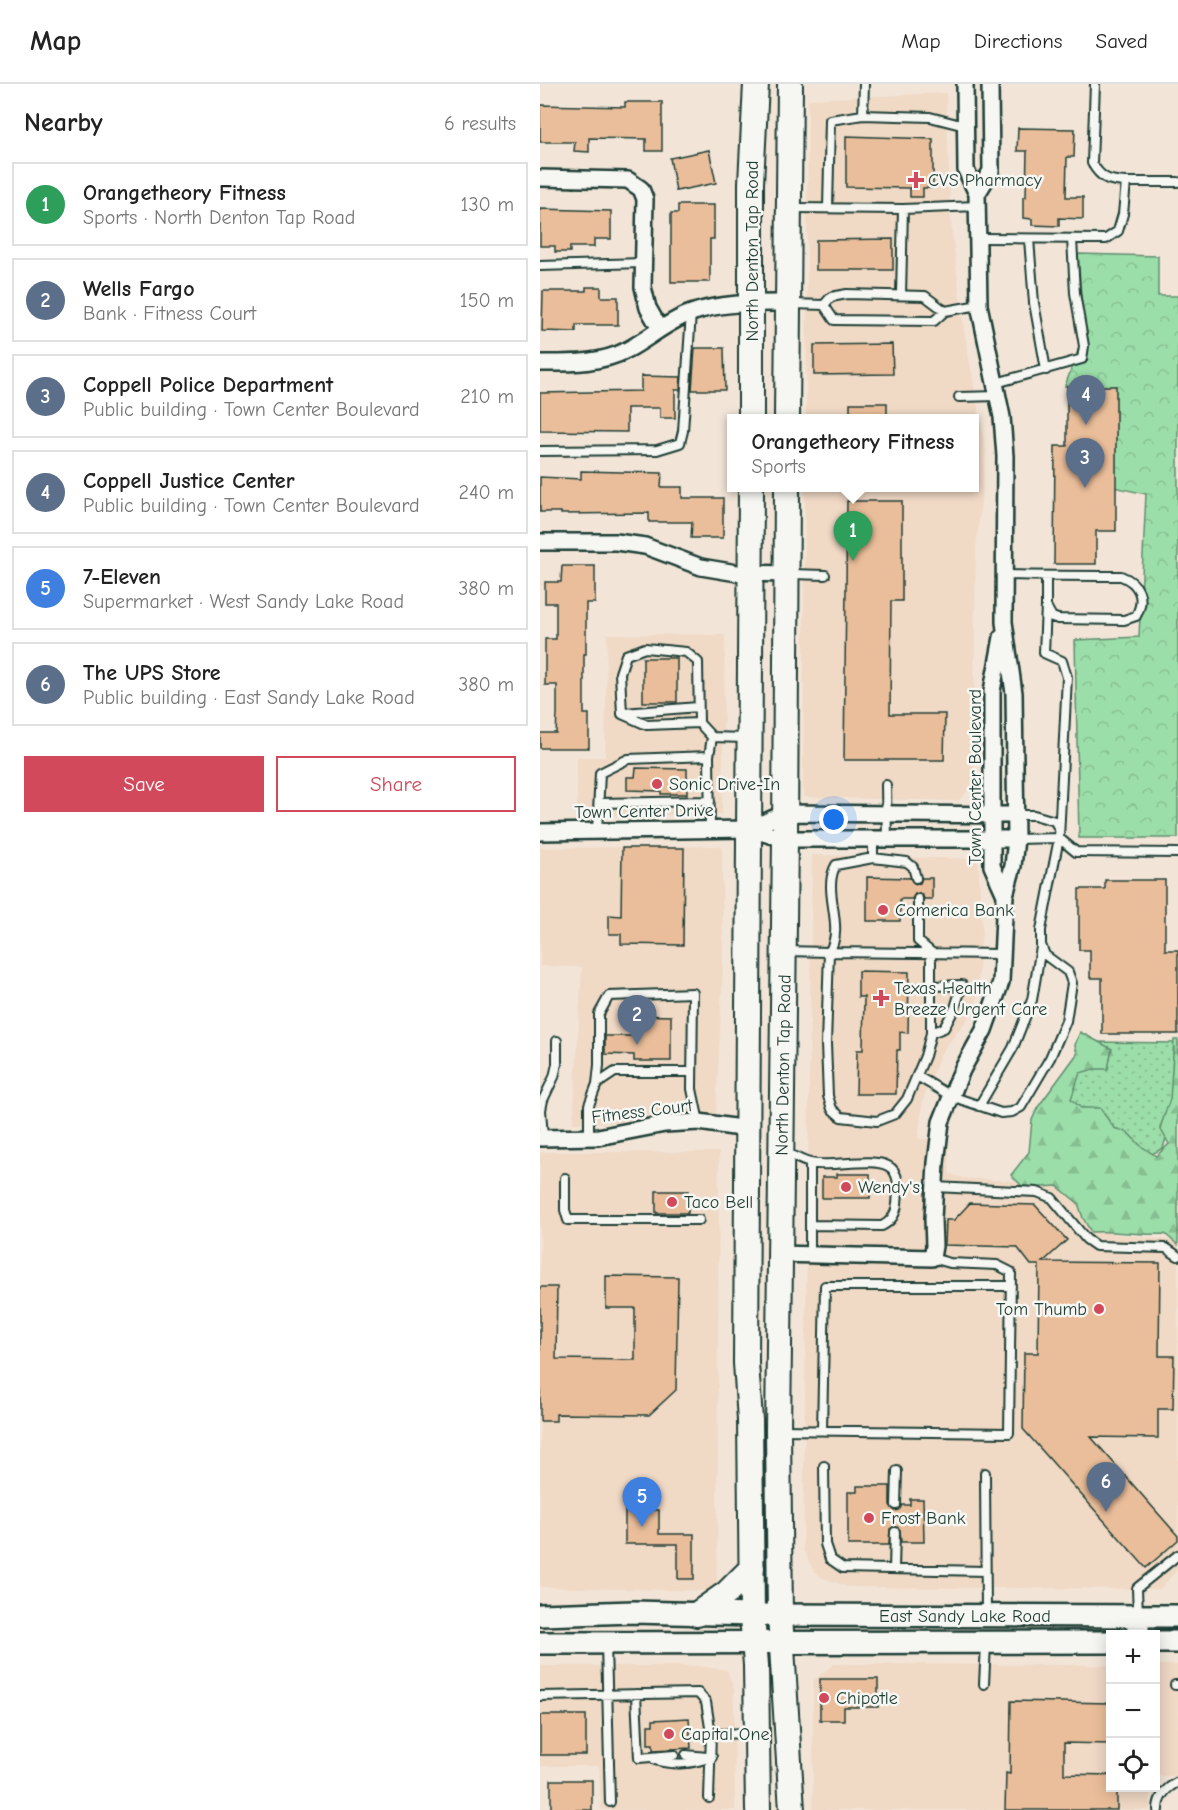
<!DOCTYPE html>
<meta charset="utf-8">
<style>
body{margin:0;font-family:"Comic Neue",sans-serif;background:#f6f6f6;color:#222}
.controls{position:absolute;right:18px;bottom:18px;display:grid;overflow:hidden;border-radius:0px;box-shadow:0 3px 15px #0003}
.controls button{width:54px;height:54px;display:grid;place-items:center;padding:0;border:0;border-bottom:2px solid #e0e0e0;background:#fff;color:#222;font:30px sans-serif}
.you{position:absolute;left:294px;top:736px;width:21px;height:21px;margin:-15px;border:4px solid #fff;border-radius:50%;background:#1a73e8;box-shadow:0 0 0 9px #1a73e833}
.badge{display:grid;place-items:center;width:39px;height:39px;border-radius:50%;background:#d1495b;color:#fff;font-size:20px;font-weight:700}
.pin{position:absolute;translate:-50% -50px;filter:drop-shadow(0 2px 3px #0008)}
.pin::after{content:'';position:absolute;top:32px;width:21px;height:18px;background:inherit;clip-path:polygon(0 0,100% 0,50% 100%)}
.popup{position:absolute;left:187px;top:330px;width:252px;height:78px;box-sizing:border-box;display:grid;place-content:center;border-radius:0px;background:#fff;filter:drop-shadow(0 2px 4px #0005);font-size:20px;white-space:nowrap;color:#767676}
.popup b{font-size:22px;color:#222}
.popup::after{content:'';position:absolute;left:50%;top:100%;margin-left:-12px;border:12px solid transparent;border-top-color:#fff}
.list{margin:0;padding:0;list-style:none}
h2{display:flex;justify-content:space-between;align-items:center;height:78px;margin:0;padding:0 24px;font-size:26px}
h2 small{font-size:20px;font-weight:400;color:#767676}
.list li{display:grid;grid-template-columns:39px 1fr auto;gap:18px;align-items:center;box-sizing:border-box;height:84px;margin:0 12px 12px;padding:0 12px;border:2px solid #e0e0e0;border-radius:0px}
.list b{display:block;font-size:22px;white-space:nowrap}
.list p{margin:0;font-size:20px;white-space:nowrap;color:#767676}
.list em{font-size:20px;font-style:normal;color:#767676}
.actions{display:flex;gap:12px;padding:18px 24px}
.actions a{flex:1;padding:14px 0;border:2px solid #d1495b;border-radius:0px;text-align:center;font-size:21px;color:#d1495b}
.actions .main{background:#d1495b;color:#fff}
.icon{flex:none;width:33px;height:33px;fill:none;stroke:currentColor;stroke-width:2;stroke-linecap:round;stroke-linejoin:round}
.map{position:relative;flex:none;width:638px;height:1726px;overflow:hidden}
header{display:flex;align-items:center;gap:36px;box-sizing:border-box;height:84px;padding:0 30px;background:#fff;border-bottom:2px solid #e0e0e0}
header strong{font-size:28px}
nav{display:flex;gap:33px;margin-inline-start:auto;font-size:21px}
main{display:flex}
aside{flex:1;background:#fff}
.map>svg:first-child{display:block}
</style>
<header>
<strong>Map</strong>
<nav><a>Map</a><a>Directions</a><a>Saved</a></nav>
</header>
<main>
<aside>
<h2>Nearby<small>6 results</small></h2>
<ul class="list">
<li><span class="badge" style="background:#2e9e5b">1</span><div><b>Orangetheory Fitness</b><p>Sports · North Denton Tap Road</p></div><em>130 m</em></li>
<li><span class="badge" style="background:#5c6f8a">2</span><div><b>Wells Fargo</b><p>Bank · Fitness Court</p></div><em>150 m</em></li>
<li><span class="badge" style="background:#5c6f8a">3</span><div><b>Coppell Police Department</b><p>Public building · Town Center Boulevard</p></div><em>210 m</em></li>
<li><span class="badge" style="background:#5c6f8a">4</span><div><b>Coppell Justice Center</b><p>Public building · Town Center Boulevard</p></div><em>240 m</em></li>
<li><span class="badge" style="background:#3f7fe0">5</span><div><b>7-Eleven</b><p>Supermarket · West Sandy Lake Road</p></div><em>380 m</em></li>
<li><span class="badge" style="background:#5c6f8a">6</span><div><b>The UPS Store</b><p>Public building · East Sandy Lake Road</p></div><em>380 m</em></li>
</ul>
<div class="actions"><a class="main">Save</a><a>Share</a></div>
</aside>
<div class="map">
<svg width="638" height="1726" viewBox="0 0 638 1726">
<defs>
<pattern id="grass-dots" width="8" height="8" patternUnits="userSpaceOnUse" patternTransform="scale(1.5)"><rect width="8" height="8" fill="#9cdea9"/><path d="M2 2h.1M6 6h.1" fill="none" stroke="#86bf92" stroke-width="1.8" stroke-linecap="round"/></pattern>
<pattern id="forest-firs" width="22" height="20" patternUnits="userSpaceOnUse" patternTransform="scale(1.5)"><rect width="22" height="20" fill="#9cdea9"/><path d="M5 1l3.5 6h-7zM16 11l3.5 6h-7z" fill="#86bf92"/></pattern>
<pattern id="park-crowns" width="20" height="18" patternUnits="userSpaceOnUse" patternTransform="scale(1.5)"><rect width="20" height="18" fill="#9cdea9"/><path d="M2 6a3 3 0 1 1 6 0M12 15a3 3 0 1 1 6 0" fill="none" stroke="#86bf92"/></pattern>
</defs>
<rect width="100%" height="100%" fill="#f2e5d8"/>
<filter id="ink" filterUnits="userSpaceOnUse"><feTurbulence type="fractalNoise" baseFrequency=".0167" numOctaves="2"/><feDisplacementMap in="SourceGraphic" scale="12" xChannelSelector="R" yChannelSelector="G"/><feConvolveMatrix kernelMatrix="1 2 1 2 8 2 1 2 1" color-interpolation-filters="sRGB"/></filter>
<g filter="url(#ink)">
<path fill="#f0d9c5" d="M406,9L411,139L424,246L446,367L436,465L433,701L418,717L263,713L265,404H434V334H266L268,15Z
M67,550L185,551L182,730L37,732V673H65Z
M182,762L183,884L176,1030L127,1031L78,1038L33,1039L42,883L0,882V764Z
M272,771L438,775L442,845L436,924L401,969L383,1016L378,1055H408L410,1090L424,1094L489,1098L513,1096L541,1118L559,1148L638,1157V1485L620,1505L308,1503L281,1493L272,1484L263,1465Z
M0,1068H179L177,1507L0,1503Z
M294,1580L570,1581V1704H610V1726H273V1597Z
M616,1581H638V1692H616Z
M0,1582H158L187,1586L194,1605L195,1726H61L59,1682H0Z"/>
<path fill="url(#grass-dots)" stroke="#5e8e6e" stroke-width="1.5" d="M549,958L638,959V1016L623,1064L603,1075L510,1022Z"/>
<path fill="url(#forest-firs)" stroke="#5e8e6e" stroke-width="1.5" d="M540,948L572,965L568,985H554L540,989L531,1015L541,1024H560L574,1044L587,1048L601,1062L616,1072L629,1060L620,1044L630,1015L634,956H638V1161L625,1150C600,1152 576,1146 551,1148L543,1134L538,1119L517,1102L484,1104L471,1091L489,1068L492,1036L498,1023L537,970L535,961Z"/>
<path fill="url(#park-crowns)" stroke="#5e8e6e" stroke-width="1.5" d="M538,170L618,172V212H638V754H539L535,556L599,553L606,410L569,402L565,305L525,302L544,250Z"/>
<path fill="#eabe9a" stroke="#1f3d34" stroke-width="1.5" d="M85,18H122V67H106V55L49,54V68L34,67L35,58H0V21L85,23Z
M478,44L535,45L534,73H527L526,113H543V135L519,134V142L492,141V135L483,134V113H486L487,67H477Z
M306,52L393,55V104H383V113H370V104L306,103Z
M169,66L176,99L136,107L130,74Z
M138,121H174V155H170V198H131V129H138Z
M0,125L71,127V155H54V163H30V168H15V162H0Z
M353,155V186H276V156Z
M46,203H61V213H78V241H36V248L2,247L3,207H46Z
M352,260L353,290L274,291V261Z
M155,264H184L185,306H152Z
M101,292L141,293L140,306H135V334H120V324H87V348L0,347V309L101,307Z
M527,302H576V447H556V480H514L515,362H527Z
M310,319H347V334H310Z
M41,387L122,389L121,403H142V414H183V454H151L152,438H109V429L21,430V428H0V393L41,395Z
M307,417H362V517H351L350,630H405L404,676H304Z
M22,482H55V519H46V570H44V630H49V664H0V649H16L17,630V601H5V555H16V519H5V498H21Z
M103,574H137V618H103Z
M96,684L147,685V710H121V707L87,706V693H95Z
M82,764H144L143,861L81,860V850H69V831L81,832Z
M327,793L370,794L375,800L380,799L382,794H392V815H384L383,812L379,809L375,810L372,815H360V837H327Z
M565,796H625V866H638V950H562V894H550V866H539V805H565Z
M318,887L369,888L368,949L360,948V966H357L356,1010H316L317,966H323L324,913H318Z
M94,931L131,932V977H94V971L65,970V952H94Z
M297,1090H330V1114H282V1093H297Z
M116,1107H148V1129H116Z
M430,1119L495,1121L527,1156L503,1178L620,1179L619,1272H634L633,1325H618V1354L551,1353L638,1452V1456L606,1484L483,1345L484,1269H498L499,1181H491L477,1163L405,1161L406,1136H414Z
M66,1192L138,1193L136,1306L109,1331L16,1330V1337H0V1203H17L16,1275L95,1276V1224H66Z
M317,1402H350V1421L355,1427L359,1426L362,1421H370V1415H383L384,1458H361L360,1446L355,1442L350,1445L349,1461H308V1408H317Z
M85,1426H119V1450H154V1495H138V1460H85Z
M280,1595H338V1623H304V1636H280Z
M471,1617L570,1619V1660L524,1659V1690L570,1691V1704H577V1726H465L466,1689L470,1690Z
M0,1631H46V1671H0Z
M149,1634L151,1664L113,1666V1660H108V1641H113V1636Z
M11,1696H52V1726H11Z"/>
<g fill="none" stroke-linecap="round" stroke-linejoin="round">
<g stroke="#1f3d34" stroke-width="12">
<path id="service" d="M555,0L552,79C561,95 569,97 586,98
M323,31L390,33L425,42
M253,124L363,125
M288,124L290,36L323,31L324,0
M438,154L566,155L578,147L583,130L586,98H638
M489,155L494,219L506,286
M0,182L103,179
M361,211L363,125L437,122
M252,220L284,221
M284,221L294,236L394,237L405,227L439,221
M284,221L291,213L307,210L385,212L405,227
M456,299L542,275L544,262L535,209L532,155
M419,313L459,312
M0,367L117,366L140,359L143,347L151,229
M251,490L285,491
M465,491C504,492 542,492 581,492C599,499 606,514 596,532L584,536L518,535L512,533L506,522V492
M84,629L158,623
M159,639L158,578L146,568L105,564L86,571L80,589L82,630L107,641L159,639L172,653L205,654
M169,672L172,653
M346,701L347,755
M59,719L170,717
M476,731H494L515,737L518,744
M57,747L60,689L88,675L169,672L170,746
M476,755L519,754L536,768L638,769
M333,774L367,778L373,783L376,794
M378,815V857L391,868V949L385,972L367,1015L355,1030L337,1037L301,1033L292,1025L288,1012L286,960L289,868L463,870
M245,867L289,868C306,842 281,807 296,781L333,774V755
M391,902L422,901L415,924L404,944L391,949
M377,992L411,1012L461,1029L472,1028L481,1023L510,974L526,937L532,899L528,888L505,871L501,861V846L519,754L527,593L522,577L504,569L506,522
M57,1000L75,988H152
M439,1022L473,964L492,916L501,863
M49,1053V1021L57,1000L59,981V930L69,912L153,909L152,1005L159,1038
M3,1054L1,1026L3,1016L14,993L17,980V957
M245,1068C253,1072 262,1077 270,1079C291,1084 331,1073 348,1082C361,1088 358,1109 357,1120C356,1130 352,1137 342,1142L270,1141
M25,1094V1126L28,1136H159
M395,1103L497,1108L512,1114L546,1155L556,1162L626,1164L638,1172
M270,1171V1079
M240,1346L469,1349L471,1188L457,1181L410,1179L392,1174
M282,1346L285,1202H471
M284,1382L285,1460L290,1475L303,1484L445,1487
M445,1389L446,1529
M356,1421L357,1387
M354,1485L355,1448
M598,1531L597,1504L638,1471
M66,1560L70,1718
M444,1600L446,1560
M635,1601H638
M96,1610L99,1674L134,1671
M0,1612L158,1609L166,1618L171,1650L215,1649
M146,1671L167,1673
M115,1676C135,1682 151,1680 172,1673
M169,1714L171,1650
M618,1726C618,1712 626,1704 638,1698"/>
</g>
<g stroke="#1f3d34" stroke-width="20">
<path id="minor" d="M0,94L88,96L101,105L105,115L103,203L108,224L120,245
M437,110L451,87L450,0
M0,279C28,279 61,280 87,266C108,255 128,237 151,229C182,218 216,219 248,219
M0,458H76L105,462L161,483L197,489L246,490
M462,553L452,607V782L465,811
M209,745L245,729L476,731
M0,748L209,745L245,755H476
M0,1054L58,1053L125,1040L159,1038L207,1045
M239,1170L392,1174L394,1162L393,1135L396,1079L401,1038L422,986L444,946L461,898L465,811L473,782L476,755L474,609L464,538L465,372L462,333L439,221L437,110L426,86L425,0"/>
</g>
<g stroke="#1f3d34" stroke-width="26">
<path id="secondary" d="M0,1531L94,1528L212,1531L638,1532
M598,1532V1550
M616,1558H638
M0,1559L570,1558"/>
</g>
<g stroke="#1f3d34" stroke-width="28">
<path id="primary" d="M211,334V99L216,0
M247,334L250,0
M211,404L206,1279L210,1336L212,1531L216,1581L218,1726
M247,404L245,755L238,1346L240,1531L252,1726
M157,1530L187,1509L212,1484"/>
</g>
<use href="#service" stroke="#f6f6f2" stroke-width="8"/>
<use href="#minor" stroke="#f6f6f2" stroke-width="15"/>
<use href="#secondary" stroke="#f6f6f2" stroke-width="21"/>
<use href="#primary" stroke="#f6f6f2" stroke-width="24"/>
</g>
</g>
<g fill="#d1495b" stroke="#f6f6f2" stroke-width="2">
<path d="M373 87h6v6h6v6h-6v6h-6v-6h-6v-6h6z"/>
<circle cx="117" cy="700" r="6"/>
<circle cx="343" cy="826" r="6"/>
<path d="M338 905h6v6h6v6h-6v6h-6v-6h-6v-6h6z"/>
<circle cx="306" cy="1103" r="6"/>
<circle cx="132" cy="1118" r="6"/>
<circle cx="559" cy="1225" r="6"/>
<circle cx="329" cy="1434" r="6"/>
<circle cx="284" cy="1614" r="6"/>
<circle cx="129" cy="1650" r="6"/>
</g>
<g text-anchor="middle" stroke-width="5" stroke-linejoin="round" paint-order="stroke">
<g font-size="18" fill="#1f3d34" stroke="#f6f6f2" text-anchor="start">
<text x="388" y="102">CVS Pharmacy</text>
<text x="129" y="706">Sonic Drive-In</text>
<text x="355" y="832">Comerica Bank</text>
<text x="354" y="910">Texas Health<tspan x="354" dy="21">Breeze Urgent Care</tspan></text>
<text x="318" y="1109">Wendy's</text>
<text x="144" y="1124">Taco Bell</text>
<text x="547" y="1231" text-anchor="end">Tom Thumb</text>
<text x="341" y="1440">Frost Bank</text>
<text x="296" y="1620">Chipotle</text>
<text x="141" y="1656">Capital One</text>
</g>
<g font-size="18" fill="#1f3d34" stroke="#f6f6f2">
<text transform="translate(212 167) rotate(-90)" y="6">North Denton Tap Road</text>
<text transform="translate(435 693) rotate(-90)" y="6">Town Center Boulevard</text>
<text transform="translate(104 727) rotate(-1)" y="6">Town Center Drive</text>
<text transform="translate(243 981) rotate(-89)" y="6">North Denton Tap Road</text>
<text transform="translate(102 1027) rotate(-7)" y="6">Fitness Court</text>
<text x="425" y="1538">East Sandy Lake Road</text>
</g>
</g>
</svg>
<div class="controls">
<button>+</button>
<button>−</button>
<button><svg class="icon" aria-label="locate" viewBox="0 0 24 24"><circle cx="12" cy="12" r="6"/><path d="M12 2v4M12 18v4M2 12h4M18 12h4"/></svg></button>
</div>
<div class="you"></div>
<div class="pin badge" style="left:313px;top:477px;background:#2e9e5b">1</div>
<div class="popup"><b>Orangetheory Fitness</b>Sports</div>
<div class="pin badge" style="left:97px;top:961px;background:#5c6f8a">2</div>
<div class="pin badge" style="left:545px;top:404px;background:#5c6f8a">3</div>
<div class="pin badge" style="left:546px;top:341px;background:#5c6f8a">4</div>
<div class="pin badge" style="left:102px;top:1443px;background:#3f7fe0">5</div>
<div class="pin badge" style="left:566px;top:1428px;background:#5c6f8a">6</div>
</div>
</main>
